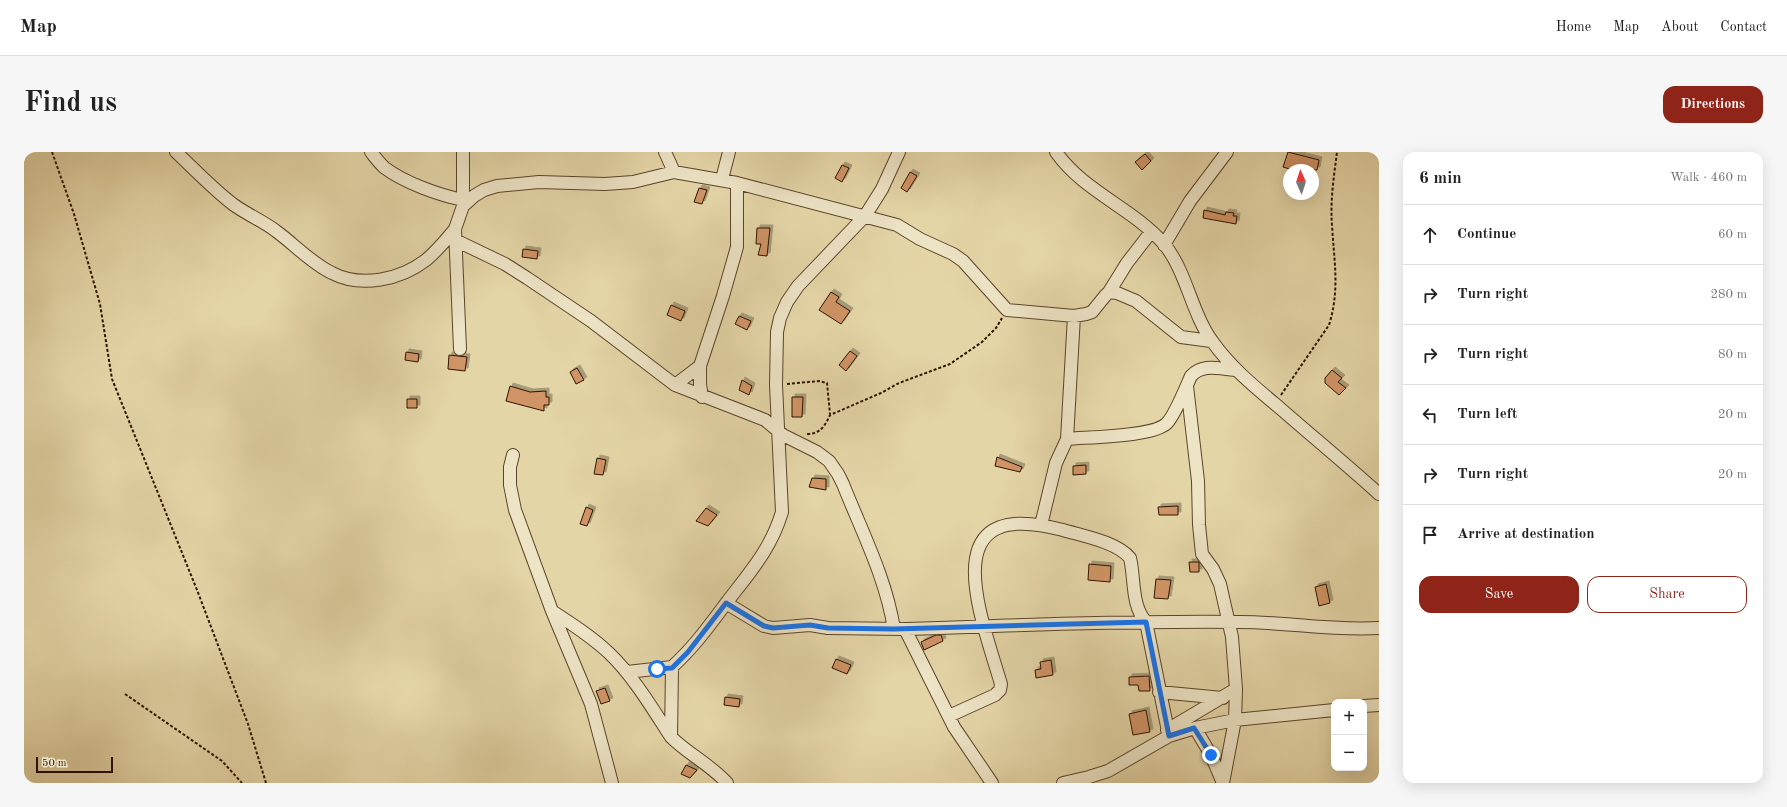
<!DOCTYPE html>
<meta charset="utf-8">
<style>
body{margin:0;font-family:"Old Standard TT",serif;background:#f6f6f6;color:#222}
.controls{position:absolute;right:12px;bottom:12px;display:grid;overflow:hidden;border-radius:8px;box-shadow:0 4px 16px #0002}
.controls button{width:36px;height:36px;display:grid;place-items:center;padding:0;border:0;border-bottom:1px solid #e0e0e0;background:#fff;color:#222;font:20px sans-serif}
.compass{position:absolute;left:1259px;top:12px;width:36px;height:36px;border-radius:50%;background:#fff;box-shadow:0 4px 16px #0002;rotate:357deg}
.scale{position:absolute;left:12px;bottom:10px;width:77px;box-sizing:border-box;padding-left:4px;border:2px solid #2e1300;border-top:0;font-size:11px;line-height:14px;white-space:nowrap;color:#2e1300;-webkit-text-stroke:3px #ede4c6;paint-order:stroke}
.stop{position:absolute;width:12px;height:12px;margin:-9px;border:3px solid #1a73e8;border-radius:50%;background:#fff}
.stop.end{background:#1a73e8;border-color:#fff;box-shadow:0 1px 4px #0008}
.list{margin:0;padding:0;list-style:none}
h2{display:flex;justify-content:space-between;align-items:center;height:52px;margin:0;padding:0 16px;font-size:17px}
h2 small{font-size:13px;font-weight:400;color:#767676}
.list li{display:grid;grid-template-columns:26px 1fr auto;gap:12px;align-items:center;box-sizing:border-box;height:60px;padding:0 16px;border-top:1px solid #e0e0e0}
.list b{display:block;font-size:15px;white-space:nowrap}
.list em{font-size:13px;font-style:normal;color:#767676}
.actions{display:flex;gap:8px;padding:12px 16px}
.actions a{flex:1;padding:9px 0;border:1px solid #8f2418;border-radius:12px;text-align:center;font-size:14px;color:#8f2418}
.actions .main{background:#8f2418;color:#fff}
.icon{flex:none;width:22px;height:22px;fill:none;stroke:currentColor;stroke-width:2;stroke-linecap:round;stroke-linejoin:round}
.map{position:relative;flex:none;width:1355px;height:631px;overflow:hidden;border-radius:12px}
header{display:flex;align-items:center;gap:24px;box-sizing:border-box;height:56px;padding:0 20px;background:#fff;border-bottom:1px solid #e0e0e0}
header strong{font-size:19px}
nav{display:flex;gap:22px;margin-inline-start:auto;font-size:14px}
.intro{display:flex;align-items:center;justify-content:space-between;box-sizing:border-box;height:96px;padding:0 24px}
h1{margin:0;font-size:28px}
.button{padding:10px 18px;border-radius:12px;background:#8f2418;color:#fff;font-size:14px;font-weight:700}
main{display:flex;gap:24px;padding:0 24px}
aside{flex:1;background:#fff;border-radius:12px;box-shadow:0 4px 16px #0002}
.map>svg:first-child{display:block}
</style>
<header>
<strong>Map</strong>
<nav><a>Home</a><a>Map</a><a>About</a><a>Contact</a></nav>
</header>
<div class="intro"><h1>Find us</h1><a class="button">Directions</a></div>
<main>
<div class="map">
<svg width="1355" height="631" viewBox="0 0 1355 631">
<defs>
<filter id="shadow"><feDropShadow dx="3" dy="-3" stdDeviation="0" flood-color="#0004"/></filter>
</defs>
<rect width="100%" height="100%" fill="#e4d5a7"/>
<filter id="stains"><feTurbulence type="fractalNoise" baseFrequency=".005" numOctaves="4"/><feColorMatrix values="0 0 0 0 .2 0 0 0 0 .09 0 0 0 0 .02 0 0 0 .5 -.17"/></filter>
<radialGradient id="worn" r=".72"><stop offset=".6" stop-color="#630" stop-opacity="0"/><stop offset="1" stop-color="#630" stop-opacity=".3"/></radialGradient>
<path fill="#d09466" stroke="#2e1300" filter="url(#shadow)" d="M1264,0L1295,8L1293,18H1269L1259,15Z
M1121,2L1127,9L1118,18L1111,10Z
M818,13L825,16L818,30L811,26Z
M886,20L893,24L883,40L877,36Z
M675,36L683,38L678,52L670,50Z
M1180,58L1201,63L1202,60L1210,61L1209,64H1213L1212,72L1179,66Z
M733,76H746L743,104L734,103L737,92H732Z
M499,97L514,99L513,107L498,105Z
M807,140L815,145L812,150L826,159L817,172L795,158Z
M647,153L661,159L657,169L643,163Z
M715,164L727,169L723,178L711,172Z
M826,199L833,204L822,219L815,213Z
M382,200L395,202L394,210L381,208Z
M425,203L443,205L441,219L424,217Z
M553,216L560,228L552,232L546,220Z
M1308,218L1318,226L1314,230L1322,236L1315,243L1301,231V226Z
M718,228L728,234L725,243L715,238Z
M486,234L506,240L522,239V245H525V253H520V259L482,249Z
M768,245H779L778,265H768Z
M383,247H393V256H383Z
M973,305L998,315L996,320L971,314Z
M573,306L582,308L579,323L570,322Z
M1062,313V322L1049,323V314Z
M788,326L802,327V338L785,335Z
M1154,354V363H1135L1134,355Z
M562,355L569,358L563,374L556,372Z
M682,356L693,363L684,374L672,369Z
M1165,410H1175V420H1166Z
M1065,412L1087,414L1086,430L1064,428Z
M1132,427L1147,428L1144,447L1130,446Z
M1302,432L1306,451L1295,454L1291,435Z
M912,483H917L919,489L900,498L897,490Z
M812,507L827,513L823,522L808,516Z
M1027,508L1029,523L1012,526L1011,518L1017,517L1016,510Z
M1125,524L1126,539H1115L1114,533H1105V525Z
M581,536L586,549L577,552L572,539Z
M701,545L716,547L715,555L700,553Z
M1122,558L1126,580L1109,583L1105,562Z
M662,613L673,618L666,626L657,622Z"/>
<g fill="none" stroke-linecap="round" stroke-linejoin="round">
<g stroke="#5c442a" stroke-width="14">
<path id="minor" d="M152,0C170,17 191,39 210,53C224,63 239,69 252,79C270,92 287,111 308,121C337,136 376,128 402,108C413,99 422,88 431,77
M347,0C351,5 356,12 361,16C381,31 415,43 439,48
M439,0V54
M641,0L650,20
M1032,0C1060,40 1109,56 1140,92C1162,118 1168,162 1188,189C1207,216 1232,236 1257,257C1289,285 1323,313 1355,342
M698,27L705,0
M431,88L481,112L503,126L567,169L651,233L741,268L759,283L793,300L805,309L814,322L819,332C838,380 862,426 870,477
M1140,93L1166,49L1203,0
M1085,140L1103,111L1127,80
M436,197L431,77L439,54L450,44L460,38L473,34L515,30L581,32L609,30L650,20L713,31L873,73L896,87L929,102L939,109L983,158L1050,164L1062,162L1068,160L1081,144L1085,140L1093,141L1112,149L1157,185L1187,189
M676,214V232L678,245
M651,233L676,214L699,144L713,95V31
M1163,234L1174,329L1175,373L1178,402L1189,417L1196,432L1208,485L1212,537L1211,568L1199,631
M1043,287C1063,285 1130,285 1143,271C1151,263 1162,235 1167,224C1179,211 1195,217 1211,218
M489,303L486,315V333L491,358L528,459L567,552L588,631
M1017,373L1032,311L1043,287L1050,164
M702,451L740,474L749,476L786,473L804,476L881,477L930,575L968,631
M528,459C548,472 568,485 585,501C610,525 628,556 647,585C664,602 687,613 703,631
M881,477C993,473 1104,469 1216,470C1262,470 1309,479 1355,476
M603,520L648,515
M1135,540L1199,546
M1340,554L1355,553
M925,564L971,543L976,538L977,532C956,461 908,343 1039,378C1059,384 1093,390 1106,406C1111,427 1107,453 1122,470L1145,584
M1171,576L1187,603L1199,631
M1143,578L1212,537
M647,585L648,515C670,495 685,474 703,450C726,420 747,397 758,360L752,233L753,180L756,166L763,150L774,134L841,64L858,37L875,0
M1039,631L1065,625L1084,619L1145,584L1171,576L1211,568L1310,558"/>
</g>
<path stroke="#2e1300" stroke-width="2" stroke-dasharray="3 2" stroke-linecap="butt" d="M28,0L50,62L76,152L88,227L173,438L224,572L242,631
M763,232L795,229L803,231L806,262
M1257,243L1305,173C1316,138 1310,109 1308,73C1306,49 1310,24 1313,0
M783,282C796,282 801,274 806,263L857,241L875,231L926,212L958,190L972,176L978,166
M101,542L198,609L218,631"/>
<use href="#minor" stroke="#ede4c6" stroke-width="12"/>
</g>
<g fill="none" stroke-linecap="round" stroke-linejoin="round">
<path stroke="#1a73e8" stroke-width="5" d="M633,517L648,516L664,500L702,451L740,474L749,476L786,473L804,476L870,477L1122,470L1145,584L1170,576L1187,603"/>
</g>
<rect width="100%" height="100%" filter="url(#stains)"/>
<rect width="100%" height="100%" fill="url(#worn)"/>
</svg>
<div class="controls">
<button>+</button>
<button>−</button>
</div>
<svg class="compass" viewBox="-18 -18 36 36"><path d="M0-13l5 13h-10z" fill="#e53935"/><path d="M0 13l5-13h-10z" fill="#767676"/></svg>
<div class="scale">50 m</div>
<div class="stop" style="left:633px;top:517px"></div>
<div class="stop end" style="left:1187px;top:603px"></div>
</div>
<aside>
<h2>6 min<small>Walk · 460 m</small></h2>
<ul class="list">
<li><svg class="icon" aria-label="ahead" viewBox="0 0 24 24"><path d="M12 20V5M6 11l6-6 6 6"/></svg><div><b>Continue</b></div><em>60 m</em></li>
<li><svg class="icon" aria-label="right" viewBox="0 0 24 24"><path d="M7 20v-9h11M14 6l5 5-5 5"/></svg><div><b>Turn right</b></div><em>280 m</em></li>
<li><svg class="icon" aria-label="right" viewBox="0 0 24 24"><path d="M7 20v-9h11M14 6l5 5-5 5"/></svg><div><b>Turn right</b></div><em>80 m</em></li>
<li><svg class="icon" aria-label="left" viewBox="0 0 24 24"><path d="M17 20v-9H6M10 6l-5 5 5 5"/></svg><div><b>Turn left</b></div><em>20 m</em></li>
<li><svg class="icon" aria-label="right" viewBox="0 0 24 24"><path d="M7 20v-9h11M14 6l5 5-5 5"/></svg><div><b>Turn right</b></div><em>20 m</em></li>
<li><svg class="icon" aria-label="arrive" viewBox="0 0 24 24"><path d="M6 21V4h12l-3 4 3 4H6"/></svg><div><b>Arrive at destination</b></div></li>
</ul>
<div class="actions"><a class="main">Save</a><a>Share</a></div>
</aside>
</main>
